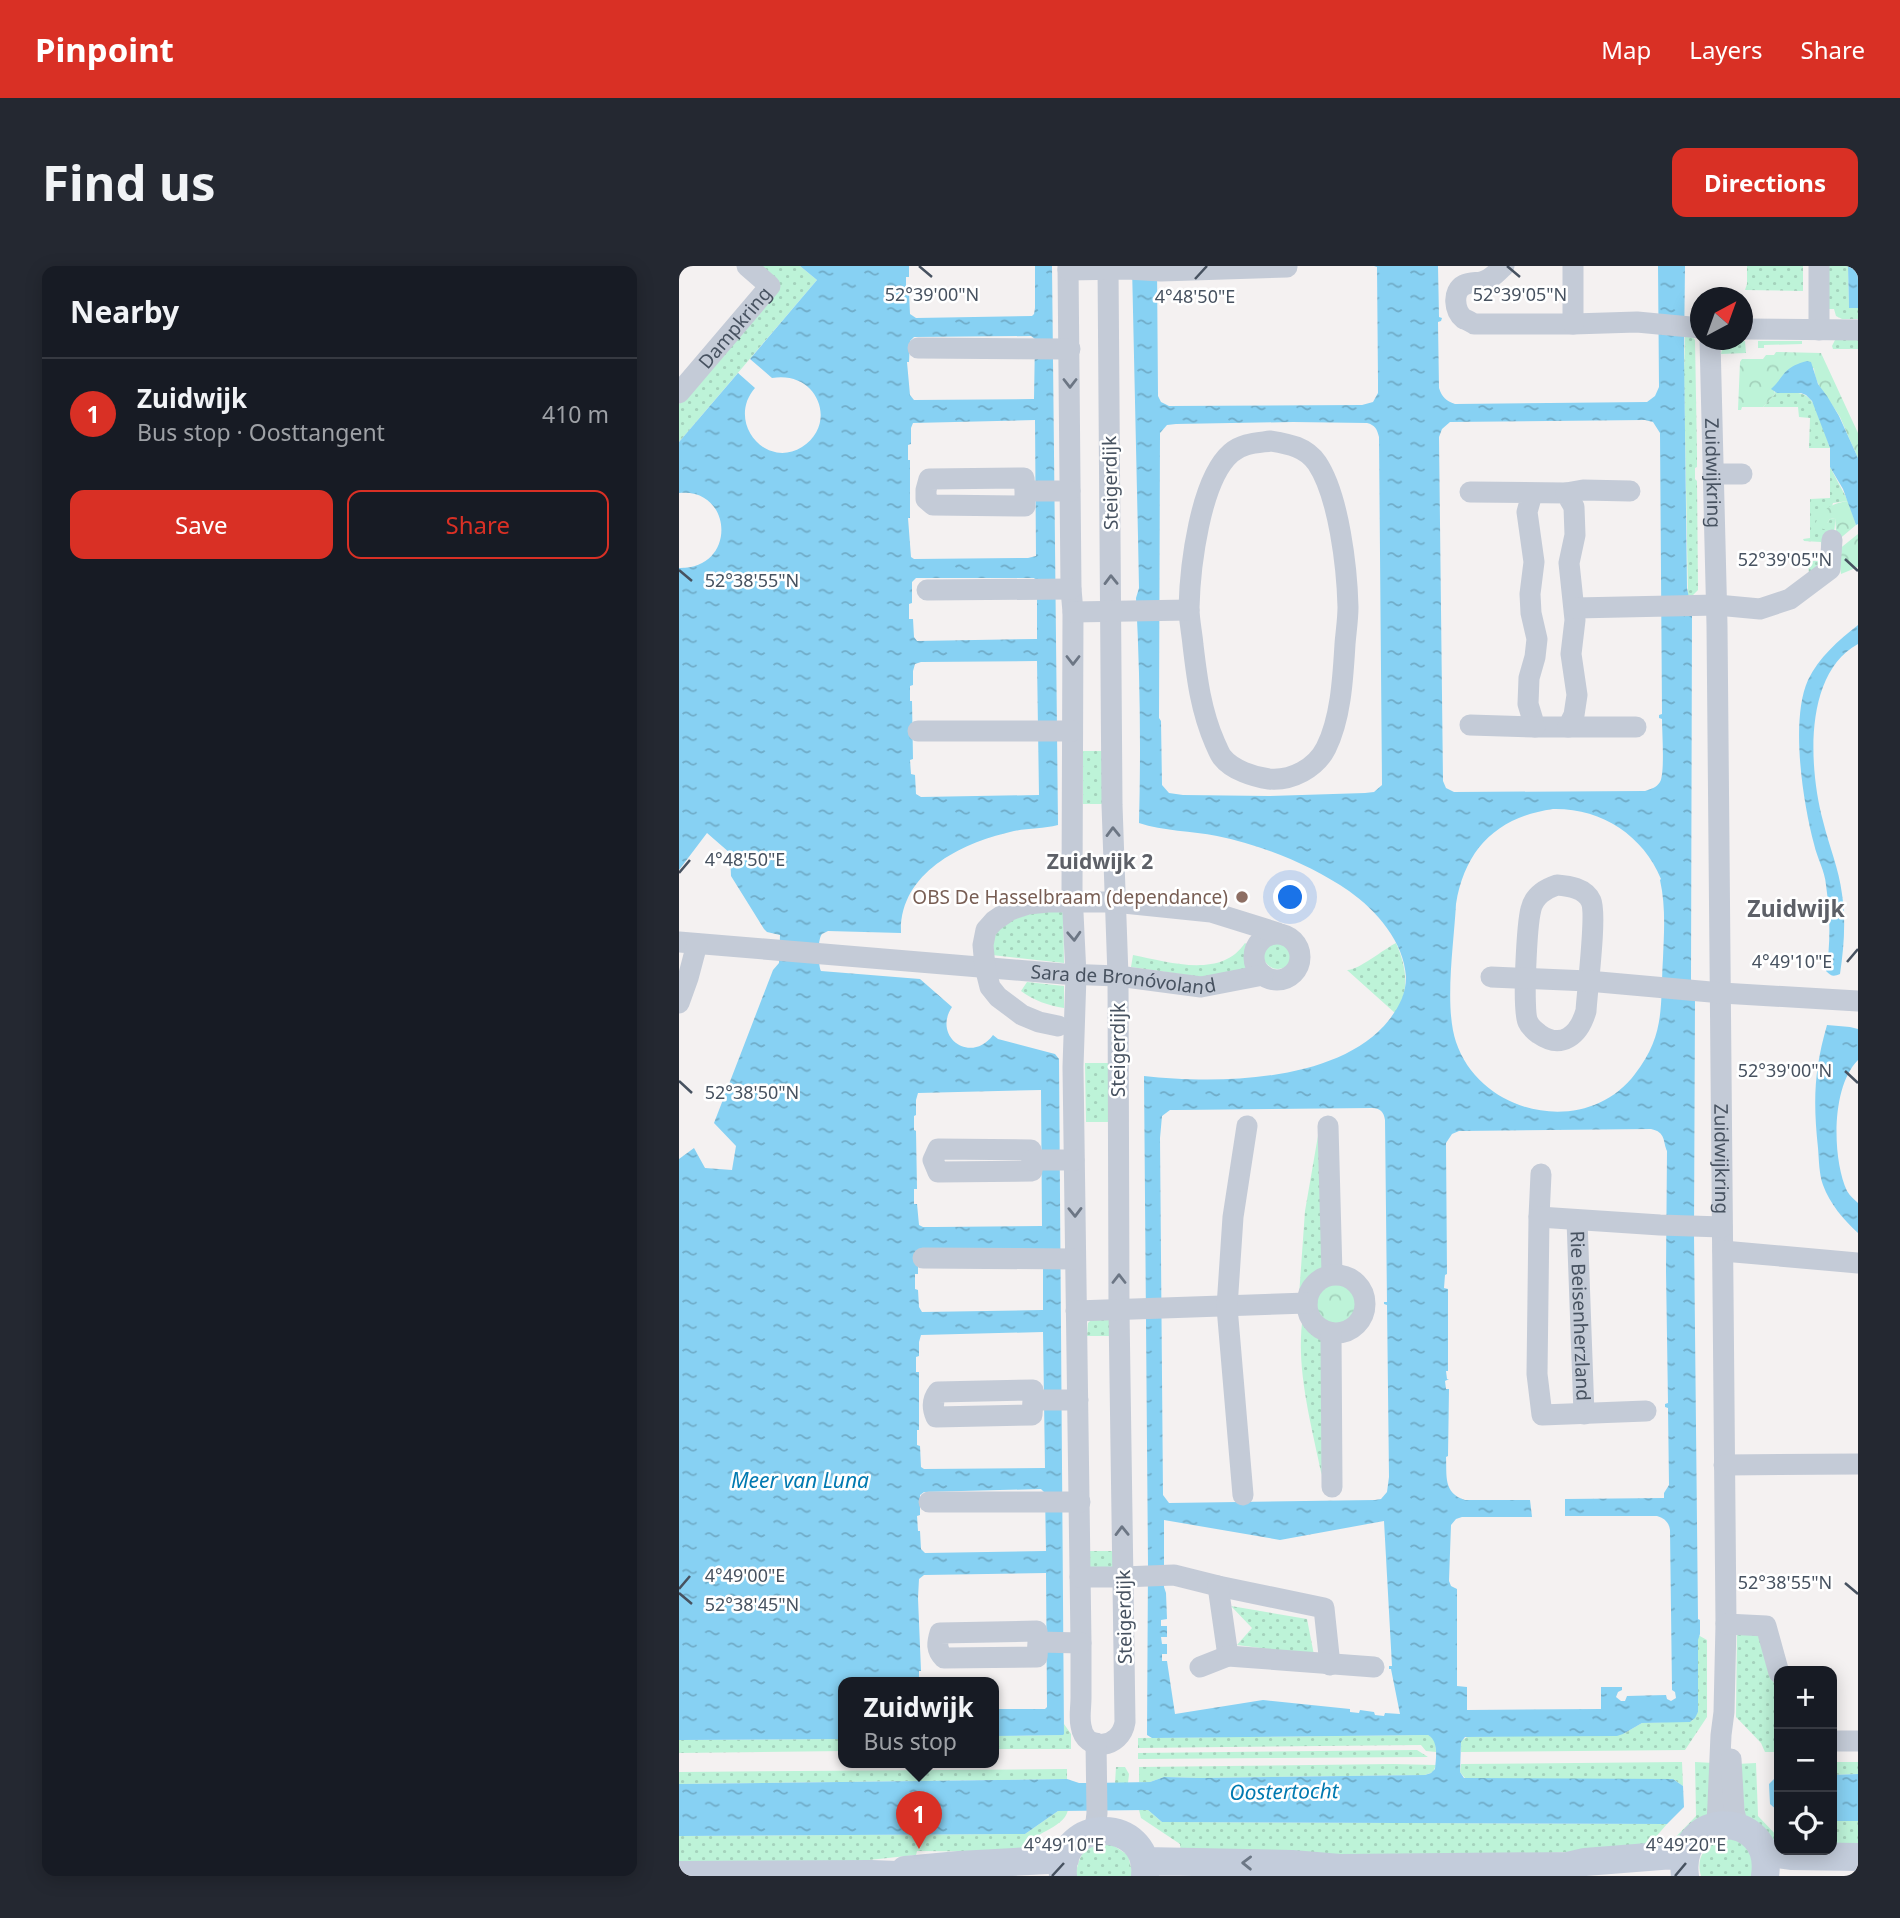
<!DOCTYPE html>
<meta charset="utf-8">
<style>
body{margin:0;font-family:"Noto Sans",sans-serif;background:#242831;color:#f1f3f6}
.controls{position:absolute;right:21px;bottom:21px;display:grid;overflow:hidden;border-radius:14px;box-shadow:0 4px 18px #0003}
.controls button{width:63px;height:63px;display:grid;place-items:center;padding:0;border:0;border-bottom:2px solid #363941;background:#171b24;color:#f1f3f6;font:35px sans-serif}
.compass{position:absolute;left:1011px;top:21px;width:63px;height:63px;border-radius:50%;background:#171b24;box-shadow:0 4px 18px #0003;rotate:41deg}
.you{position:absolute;left:612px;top:632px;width:24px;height:24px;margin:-18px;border:5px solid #fff;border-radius:50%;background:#1a73e8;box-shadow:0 0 0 10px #1a73e833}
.badge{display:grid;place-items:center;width:46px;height:46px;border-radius:50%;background:#d93025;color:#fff;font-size:23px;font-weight:700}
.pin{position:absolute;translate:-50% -58px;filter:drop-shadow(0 2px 4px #0008)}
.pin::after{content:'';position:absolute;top:37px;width:24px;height:21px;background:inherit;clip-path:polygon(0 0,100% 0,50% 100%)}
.popup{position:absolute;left:159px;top:1411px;width:161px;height:91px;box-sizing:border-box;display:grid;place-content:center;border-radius:14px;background:#171b24;filter:drop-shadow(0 2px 5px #0005);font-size:23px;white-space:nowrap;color:#9ea1a6}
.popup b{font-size:26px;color:#f1f3f6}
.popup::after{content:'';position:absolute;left:50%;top:100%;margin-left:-14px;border:14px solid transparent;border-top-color:#171b24}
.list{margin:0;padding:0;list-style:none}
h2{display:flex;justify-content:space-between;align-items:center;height:91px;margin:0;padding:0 28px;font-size:30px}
h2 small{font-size:23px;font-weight:400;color:#9ea1a6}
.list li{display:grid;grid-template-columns:46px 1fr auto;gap:21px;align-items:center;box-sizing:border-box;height:112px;padding:0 28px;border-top:2px solid #363941}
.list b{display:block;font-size:26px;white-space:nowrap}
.list p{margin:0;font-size:23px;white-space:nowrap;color:#9ea1a6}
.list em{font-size:23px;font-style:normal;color:#9ea1a6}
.actions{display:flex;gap:14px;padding:21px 28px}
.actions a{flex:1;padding:16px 0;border:2px solid #d93025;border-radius:14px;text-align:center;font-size:24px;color:#d93025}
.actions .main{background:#d93025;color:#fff}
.icon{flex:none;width:38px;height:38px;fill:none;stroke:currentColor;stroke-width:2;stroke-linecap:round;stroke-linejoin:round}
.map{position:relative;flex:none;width:1179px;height:1610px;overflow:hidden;border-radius:14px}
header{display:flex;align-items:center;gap:42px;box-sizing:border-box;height:98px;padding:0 35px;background:#d93025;color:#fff}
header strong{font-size:33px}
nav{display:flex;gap:38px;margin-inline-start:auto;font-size:24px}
.intro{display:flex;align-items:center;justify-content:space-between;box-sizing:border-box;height:168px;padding:0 42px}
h1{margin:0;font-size:49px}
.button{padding:18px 32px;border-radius:14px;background:#d93025;color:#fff;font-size:24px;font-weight:700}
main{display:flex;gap:42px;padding:0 42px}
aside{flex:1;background:#171b24;border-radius:14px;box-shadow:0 4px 18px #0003}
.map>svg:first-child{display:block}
</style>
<header>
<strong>Pinpoint</strong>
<nav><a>Map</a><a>Layers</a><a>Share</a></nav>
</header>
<div class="intro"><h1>Find us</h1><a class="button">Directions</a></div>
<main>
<aside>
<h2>Nearby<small></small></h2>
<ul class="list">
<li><span class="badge">1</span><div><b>Zuidwijk</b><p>Bus stop · Oosttangent</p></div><em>410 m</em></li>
</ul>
<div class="actions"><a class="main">Save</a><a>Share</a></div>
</aside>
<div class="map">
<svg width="1179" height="1610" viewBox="0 0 1179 1610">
<defs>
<pattern id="grass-dots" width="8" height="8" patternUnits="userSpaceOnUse" patternTransform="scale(1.75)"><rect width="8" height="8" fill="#bdf3d8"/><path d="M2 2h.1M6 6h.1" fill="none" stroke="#a4d2bc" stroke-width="1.8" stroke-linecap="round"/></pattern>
<pattern id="forest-crowns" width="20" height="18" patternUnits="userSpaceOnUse" patternTransform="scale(1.75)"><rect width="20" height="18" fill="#bdf3d8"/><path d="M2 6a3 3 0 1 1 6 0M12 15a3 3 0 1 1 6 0" fill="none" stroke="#a4d2bc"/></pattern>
<pattern id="water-ripples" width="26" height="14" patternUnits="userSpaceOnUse" patternTransform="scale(1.75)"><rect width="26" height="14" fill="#87d1f3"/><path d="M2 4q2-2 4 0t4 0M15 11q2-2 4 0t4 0" fill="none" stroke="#70acc8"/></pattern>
</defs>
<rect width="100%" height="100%" fill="#f4f1f1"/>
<path fill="url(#grass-dots)" d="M78,0H121L138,14L0,176V138L101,20Z
M1068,0H1124V25L1066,24L1068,18Z
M1147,0H1169L1170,42H1179V53H1163L1157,50L1155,43H1148Z
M1006,69H1012L1016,74L1018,187V201L1016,202V213L1018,215L1019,324L1014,329H1009L1005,107Z
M1156,74H1179V83H1154L1153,80Z
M1057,75H1066L1067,87L1042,88C1043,79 1049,77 1057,75Z
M1079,75H1123V78L1085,79V82H1079Z
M1096,126C1104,128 1114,125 1123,128C1139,132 1146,168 1151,182H1130L1131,152L1120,151L1119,141H1084L1096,128Z
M1151,201L1169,235L1154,237L1148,257L1151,253L1156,252C1157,273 1146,294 1130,308L1129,295H1142V276L1125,275L1124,273L1131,272V233L1151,232Z
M404,485H428V538H404Z
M384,638L385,697L313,689L315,659Z
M584 688a15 15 0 1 1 30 0a15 15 0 1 1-30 0Z
M566,677L570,680L572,688L571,696L566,703L536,713L452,701L454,689C490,696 542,713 566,677Z
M717,677C727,700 732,724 716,747L668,704C678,705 705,683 717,677Z
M348,716L385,720V742C370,740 354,734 342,725Z
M406,797H430L431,856H407Z
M640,864L646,1004L628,1016L620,1030L626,945Z
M624,1050L637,1066L649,1075L647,1219L642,1206C632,1157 616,1100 624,1050Z
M429,1053L432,1057L433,1070H408L409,1057L412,1054Z
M410,1285H435V1301H411Z
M552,1340L628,1353L635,1389L558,1379L573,1362Z
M1058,1364H1080L1100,1435V1486H1086L1082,1477L1057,1451Z
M1019,1369L1028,1374V1451L1006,1484L782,1486V1475L788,1471L944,1468L963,1457L1013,1455L1019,1446Z
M385,1458L392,1468V1483H315V1470L383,1469L385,1467Z
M749,1469L756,1473L757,1486L747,1485L742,1479L459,1482V1472Z
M165,1473V1485L0,1487V1474Z
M738,1484L749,1491L459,1493V1487Z
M1003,1496L1004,1520L994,1513H791L786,1512L781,1506L782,1498Z
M1016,1496L1035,1497L1031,1549L1006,1577L988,1580L1017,1550Z
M1153,1496H1179V1508L1153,1509Z
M1077,1497L1079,1550L1100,1572V1583L1063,1547L1058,1498Z
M714,1498L757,1499L754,1506L746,1509L522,1512L485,1511L471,1516H460V1501Z
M437,1501H446L450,1508L449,1517H436Z
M388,1503V1513L0,1518V1506Z
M389,1544C384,1565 351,1564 347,1586L238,1585L237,1589L152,1598L0,1599V1570L346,1568L379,1545Z
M460,1544H469L483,1556L988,1558L975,1573L970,1583L773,1591L502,1589L501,1578L462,1552Z
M1153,1555H1179V1587L1153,1584Z
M1038,1573H1057L1072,1584L1075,1610H1022C1017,1594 1024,1582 1038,1573Z
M432,1578L449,1589L454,1610H396C403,1583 403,1581 432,1578Z"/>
<path fill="url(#forest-crowns)" d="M1097,86L1142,87L1179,167V192C1173,179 1167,165 1161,151C1152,135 1136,121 1135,102L1095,124L1096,128L1084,141H1063L1062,144H1059L1061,96L1063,93H1084L1087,89H1095Z
M1169,235L1177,259L1158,275L1156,252L1151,253L1148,257L1149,264L1140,262L1136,259C1141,243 1154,237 1169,235Z
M1179,268V301L1162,308L1159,284Z
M635 1037a23 23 0 1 1 46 0a23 23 0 1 1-46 0Z"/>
<path fill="url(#water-ripples)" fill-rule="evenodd" d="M121,0H230V11H227V26L230,27L231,48L237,52L353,50L355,48L356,42V0H373L379,559C363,563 346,562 331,566C280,578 220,608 222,667L149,665C147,666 145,667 143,668C138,674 139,699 142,705L241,713L273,741C253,771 292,799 314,769L319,773L376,788L380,793L385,1468L384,1469L315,1470V1443H366L368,1441L367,1307L245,1309L240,1313L239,1332L242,1405H240V1417H165V1473L0,1474V893L15,882L26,902L53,904L57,880L35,857L94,704L100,697L101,669L88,666L85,663L52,610L51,587L28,567L0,604V302C59,303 54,221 0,227V176L59,107L76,122C47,155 86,204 123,181C160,157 138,104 93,112L71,93L138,14ZM352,70L356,73L355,133L235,134L231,129L228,96H230L231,75L235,71ZM356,154L357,290L349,292L235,293L232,291L229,252H231V194H229V179L232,178V162L234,157ZM237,312H355L358,315V373L238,375L235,371L234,353H230V338L233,337V316ZM358,395L360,529L242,531L237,528L236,509L232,508L231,494L234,493L233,435H231V420L234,419V405L236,398L242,396ZM362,824L363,960L256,961H244L240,959L238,938H235V923H238L237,865L235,864V850L237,849V834L239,827ZM244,982L362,983L364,987V1044L243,1046L240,1041L239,1024L236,1023V1008H239V990ZM364,1066L366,1202L245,1203L242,1201L241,1180L238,1179V1164H240V1106H237V1091L240,1090V1076L242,1069ZM362,1223L366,1227L367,1285L246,1287L242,1283L241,1265H239L238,1250L241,1249V1229L245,1226Z
M453,0H478L479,130L482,136L490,140L683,139L694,136L699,127V117L698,1L695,0H759L760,51L763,52L762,55L759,56L760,122C763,131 767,135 776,138L968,136L976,130L980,121L979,0H1006L1005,86L1008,322L1013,347L1012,713L1016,733L1015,968L1019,1353L1021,1354V1368L1019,1374V1446L1016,1452L1011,1456L963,1457L944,1468L938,1470L786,1471L782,1476L781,1506L785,1512L994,1513L1004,1520L1005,1541L988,1558L483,1556L469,1544L379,1545L346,1568L0,1570V1518L388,1513L400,1517H413L471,1516L485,1511L522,1512L746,1509L752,1507L756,1503C757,1492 760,1475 749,1469L473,1472L468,1469L469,1300L465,810C538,818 660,817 710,754C720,741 727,728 727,711C725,676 698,645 670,625C632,599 583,579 538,570C513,565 484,565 460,557C462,482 461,407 457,332L460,322L459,271ZM966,154L974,156L981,167L983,448L980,449V452L983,453C983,465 986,508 981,516C977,522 972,523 966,525L775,526L767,522L764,515L760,171L763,163L771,156ZM614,156L688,157C696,159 698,163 700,171L703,519L695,526L686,527L590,530L504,529L490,527L483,519L482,455L480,452L481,167L488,159L497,158ZM874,543C922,542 964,569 982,613L981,614C987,641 985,667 984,692C981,739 987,768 956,808C908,872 802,850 777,776C765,740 775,677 777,638C786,583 818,551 874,543ZM693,842C701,842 705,846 706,854L708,1036H705V1038L708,1039L710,1211L708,1226L702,1233L696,1234L490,1237L484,1229L481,872L483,850L491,844H497ZM972,863C987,866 984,876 988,885L987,1005L989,1137L986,1138V1141L989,1142L990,1219L985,1227V1232L886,1233V1250H978C985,1252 990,1256 991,1264L993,1424L996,1426L997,1432L992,1435L988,1433L987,1429L948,1430L946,1435H942L937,1431L939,1426L943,1424V1421H922V1443L788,1444V1421L778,1420V1323L772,1320L770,1315L772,1259L777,1253L783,1251H853L851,1234H786C764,1227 768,1210 767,1191L769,1190L770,1123H767L766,1115L770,1113H768L767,1105H769V1023L765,1022L766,1009L768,1008L767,877L773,868L780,865ZM485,1254L601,1274L705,1255L713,1400H710V1403H712L721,1448L706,1447L705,1450L696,1449L695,1446L681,1444L680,1447L671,1446V1443L584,1434L496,1448L488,1395H483V1388H488V1378H483L482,1371H488V1360H482V1354L488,1353L487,1327L485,1321Z
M1169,0H1179V42H1170Z
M1128,95L1132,96L1139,118L1148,130L1160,150L1179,192V258L1177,259L1164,223L1151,201V182L1133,135L1127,129L1122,127H1098L1092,123C1106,111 1102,102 1128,95Z
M1179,359V378C1124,408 1130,503 1144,555C1150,580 1160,603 1163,628C1167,655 1165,681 1161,708C1154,711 1152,710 1147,705C1152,677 1151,647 1147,619C1146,605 1138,592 1135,578C1124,537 1111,454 1129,414C1140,391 1159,375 1179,359Z
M1148,759L1171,761L1179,763V794C1152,821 1153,892 1168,925C1171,930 1175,933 1179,937V967C1164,953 1151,938 1144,919C1140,908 1140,894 1139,882C1134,835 1135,804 1148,759Z
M1179,1508V1555H1153V1509Z
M1099,1509H1100V1546L1091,1538L1090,1518Z"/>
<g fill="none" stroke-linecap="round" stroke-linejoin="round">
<g stroke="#c4cbd7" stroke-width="21">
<path d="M389,0L392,323L394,346L393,626L397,709L394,801L402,1377C402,1395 402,1414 402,1432C402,1441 400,1451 402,1460C406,1487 442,1483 446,1456L440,1044L439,710L433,539L429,0"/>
<path d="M825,0C818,6 812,14 802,16C797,17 791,16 785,19C773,25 775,45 785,53C786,53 794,57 795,58H894L958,56L1022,62"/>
<path d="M1140,0V64"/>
<path d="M389,4L448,3L482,5L608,1V0"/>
<path d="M894,58V0"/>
<path d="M1064,63L1179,64"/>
<path id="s1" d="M1031,74L1038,359L1047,1358L1045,1446L1042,1469L1038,1560"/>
<path d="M239,82L391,83"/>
<path id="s2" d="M0,127L91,20L68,0"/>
<path d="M592,175C610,178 627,181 638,197C660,230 668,302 669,341C669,353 667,366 666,378C664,411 662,452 647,482C637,502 613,515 590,513C575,511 553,504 543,491C540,487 538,481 536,477C522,445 518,413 514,379C513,367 510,354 510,342C511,301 521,214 552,187C563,177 578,177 592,175Z"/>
<path d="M1034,208H1063"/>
<path d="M346,225V240L254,239L247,233V224L250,213L345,212L346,225H391"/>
<path d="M791,226L887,227L895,241L896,269L890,297L896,354L892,388L898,429L895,449L889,461H856L849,438L850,412L856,391L858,373L852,347L851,328L855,296L848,246L853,228"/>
<path d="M887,227L904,224L951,225"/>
<path d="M248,324L392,323"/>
<path d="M896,342L1038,339L1081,343L1111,333L1151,303L1153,274"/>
<path d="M394,346L510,344"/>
<path d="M791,459L856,461"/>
<path d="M889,461H957"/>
<path d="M239,465H393"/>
<path d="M878,619C890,620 906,622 912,635C918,648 908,726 907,745C900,769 883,784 860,768C856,765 851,761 849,756C843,745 848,658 852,643C855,630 866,623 878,619Z"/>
<circle cx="598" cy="691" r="23"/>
<path id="s3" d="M0,676L385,708L439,710L522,721L584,709"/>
<path d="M812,711L909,715L1043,727L1179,735"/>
<path d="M0,737L9,712L18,678"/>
<path d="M379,760L360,756L343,749L319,731L311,721L306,701L304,679L307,664L315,655L331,644L349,638L369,636H435L532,646L599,667"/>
<path d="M649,860L653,1008"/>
<path d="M259,883L352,884L353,905L259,906L254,894Z"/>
<path d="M353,894H395"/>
<path d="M860,951L862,908"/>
<path id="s4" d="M898,954L905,1148"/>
<path d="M1044,985L1179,997"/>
<path d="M244,992L396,993"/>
<circle cx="657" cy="1038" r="29"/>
<path d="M397,1045L628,1037"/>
<path d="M652,1067L653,1221"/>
<path d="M354,1134L353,1149L257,1151C253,1142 253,1134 259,1126L354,1124V1134H399"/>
<path d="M967,1145L863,1149L858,1108L860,951L981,959L1043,961"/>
<path d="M1045,1199L1179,1198"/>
<path d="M564,1229L548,1041L554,951L568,860"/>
<path d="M250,1236H401"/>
<path d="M401,1311H444L495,1309L539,1320L645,1342L651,1399"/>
<path d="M539,1320L549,1390"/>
<path d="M1047,1358L1087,1360L1100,1407"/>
<path d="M359,1376L358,1391L265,1392C257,1384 258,1377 261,1367L358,1365L359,1376L402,1377"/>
<path d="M521,1401L549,1390L695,1401"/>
<path d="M1153,1475H1179"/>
<path d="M1052,1493L1055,1545L1059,1561"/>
<path d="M416,1565L418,1547L417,1477"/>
</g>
<path stroke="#c3ccdb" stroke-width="28" d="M1085,1586L1112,1590L1179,1591
M465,1595L613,1598L661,1602L889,1600L906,1596L1007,1588
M226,1604L280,1599L386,1593
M0,1609L192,1608L245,1610
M384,1610C379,1549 472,1551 466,1610
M1006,1610C997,1542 1096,1543 1086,1610"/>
</g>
<defs><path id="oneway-chevron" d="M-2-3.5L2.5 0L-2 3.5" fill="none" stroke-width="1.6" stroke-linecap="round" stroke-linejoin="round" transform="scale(1.75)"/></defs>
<g stroke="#6c7684">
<use href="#oneway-chevron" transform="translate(391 117) rotate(90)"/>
<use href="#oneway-chevron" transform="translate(432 314) rotate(-91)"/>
<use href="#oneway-chevron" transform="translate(394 394) rotate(90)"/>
<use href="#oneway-chevron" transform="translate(434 566) rotate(-91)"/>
<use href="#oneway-chevron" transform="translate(395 670) rotate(87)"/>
<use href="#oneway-chevron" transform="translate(396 946) rotate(89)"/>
<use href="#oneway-chevron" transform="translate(440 1013) rotate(-90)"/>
<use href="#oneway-chevron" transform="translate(443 1265) rotate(-91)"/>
</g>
<use stroke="#6c7785" href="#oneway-chevron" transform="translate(568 1597) rotate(-179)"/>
<path fill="none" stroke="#475260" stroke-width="2.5" d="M240,0L253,11M828,0L841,11M516,13L528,0M1166,293L1179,305M0,304L13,315M0,607L11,594M1168,696L1179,683M1166,805L1179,817M0,815L13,827M1166,1317L1179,1328M0,1323L11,1310M0,1327L13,1338M373,1610L385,1597M996,1610L1007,1597"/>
<circle fill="#8d6e63" stroke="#fff" stroke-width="2.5" cx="563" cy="631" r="7"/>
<g text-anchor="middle" stroke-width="5" stroke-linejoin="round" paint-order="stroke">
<g font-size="19" fill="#475260" stroke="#fff">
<text dy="7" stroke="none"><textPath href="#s2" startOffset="86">Dampkring</textPath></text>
<text dy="7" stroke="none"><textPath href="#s1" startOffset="133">Zuidwijkring</textPath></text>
<text transform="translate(431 217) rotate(-91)" y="7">Steigerdijk</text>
<text dy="7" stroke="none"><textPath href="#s3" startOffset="446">Sara de Bronóvoland</textPath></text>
<text transform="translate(439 784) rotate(-90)" y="7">Steigerdijk</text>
<text dy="7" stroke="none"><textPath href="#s1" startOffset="819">Zuidwijkring</textPath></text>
<text dy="7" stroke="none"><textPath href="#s4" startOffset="96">Rie Beisenherzland</textPath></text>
<text transform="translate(445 1351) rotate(-91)" y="7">Steigerdijk</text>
</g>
<g font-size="19" fill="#785e54" stroke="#fff" text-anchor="end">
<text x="549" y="638">OBS De Hasselbraam (dependance)</text>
</g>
<g font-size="21" font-weight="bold" fill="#5d6067" stroke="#fff">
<text x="421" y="603">Zuidwijk 2</text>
</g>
<g font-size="21" font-style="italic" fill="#027ab1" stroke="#fff">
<text x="121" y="1222">Meer van Luna</text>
<text transform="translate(605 1526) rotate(-1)" y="7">Oostertocht</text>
</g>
<g font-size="23" font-weight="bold" fill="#5d6067" stroke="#fff">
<text x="1117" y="651">Zuidwijk</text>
</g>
</g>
<g font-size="18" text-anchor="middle" fill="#475260" stroke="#fff" stroke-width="5" stroke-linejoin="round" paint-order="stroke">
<text x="253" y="35">52°39'00"N</text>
<text x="841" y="35">52°39'05"N</text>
<text x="516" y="37">4°48'50"E</text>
<text x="1106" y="300">52°39'05"N</text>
<text x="73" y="321">52°38'55"N</text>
<text x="66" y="600">4°48'50"E</text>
<text x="1113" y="702">4°49'10"E</text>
<text x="1106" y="811">52°39'00"N</text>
<text x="73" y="833">52°38'50"N</text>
<text x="66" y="1316">4°49'00"E</text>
<text x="1106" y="1323">52°38'55"N</text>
<text x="73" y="1345">52°38'45"N</text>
<text x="385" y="1585">4°49'10"E</text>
<text x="1007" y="1585">4°49'20"E</text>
</g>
</svg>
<div class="controls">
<button>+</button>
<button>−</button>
<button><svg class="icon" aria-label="locate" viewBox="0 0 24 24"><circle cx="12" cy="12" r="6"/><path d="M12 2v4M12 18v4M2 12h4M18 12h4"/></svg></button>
</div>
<svg class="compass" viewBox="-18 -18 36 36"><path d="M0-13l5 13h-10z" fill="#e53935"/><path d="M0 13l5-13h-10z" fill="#9ea1a6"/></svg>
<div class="you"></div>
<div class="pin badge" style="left:240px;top:1583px">1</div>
<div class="popup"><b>Zuidwijk</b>Bus stop</div>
</div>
</main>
